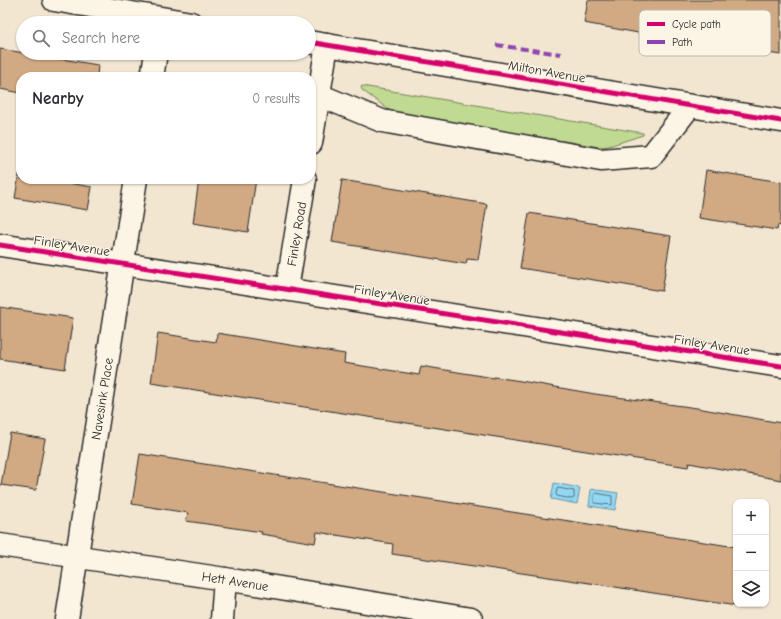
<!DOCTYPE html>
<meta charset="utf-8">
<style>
body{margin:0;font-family:"Comic Neue",sans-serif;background:#f7f7f7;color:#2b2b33}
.controls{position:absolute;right:12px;bottom:12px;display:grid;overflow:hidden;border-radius:8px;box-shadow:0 1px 3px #0004}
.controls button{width:36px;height:36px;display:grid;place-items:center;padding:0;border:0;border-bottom:1px solid #e1e1e2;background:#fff;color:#2b2b33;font:20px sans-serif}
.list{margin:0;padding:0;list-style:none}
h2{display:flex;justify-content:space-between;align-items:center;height:52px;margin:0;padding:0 16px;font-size:17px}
h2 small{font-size:13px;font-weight:400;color:#7c7c81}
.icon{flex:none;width:22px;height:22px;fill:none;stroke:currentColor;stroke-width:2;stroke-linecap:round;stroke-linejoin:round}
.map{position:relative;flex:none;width:781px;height:619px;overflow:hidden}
.search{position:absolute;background:#fff;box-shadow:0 1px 3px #0004;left:16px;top:16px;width:300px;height:44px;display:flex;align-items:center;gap:10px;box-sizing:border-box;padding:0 14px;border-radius:22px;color:#7c7c81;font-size:15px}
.panel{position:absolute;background:#fff;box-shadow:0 1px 3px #0004;left:16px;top:72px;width:300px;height:112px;border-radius:16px}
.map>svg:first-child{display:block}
</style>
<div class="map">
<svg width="781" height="619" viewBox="0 0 781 619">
<rect width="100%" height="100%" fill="#f3e6d1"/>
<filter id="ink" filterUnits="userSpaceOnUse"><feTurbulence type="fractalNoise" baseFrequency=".025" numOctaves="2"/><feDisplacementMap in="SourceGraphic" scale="8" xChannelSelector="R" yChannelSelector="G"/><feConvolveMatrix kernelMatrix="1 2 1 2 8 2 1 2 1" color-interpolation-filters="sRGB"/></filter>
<g filter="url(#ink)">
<path fill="#c0da91" stroke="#76825e" d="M362,86L643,133V135L609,146L600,147L399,114L389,110L362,90L361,87Z"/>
<path fill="#92d8f4" stroke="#6993a4" d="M554,483L580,488L577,504L551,499Z
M591,489L618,493L615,510L589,506Z"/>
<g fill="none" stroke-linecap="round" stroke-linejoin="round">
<path stroke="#54707b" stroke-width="1" d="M558,488L574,491V498L572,499L557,496L556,494Z
M596,493L612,496V505L594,503V495Z"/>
</g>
<path fill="#d1a983" stroke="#2b2b2b" d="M588,0H781V55L660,37L584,23Z
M0,49L98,65L97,77H21V93L0,89Z
M706,170L781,182V226L778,225L777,230L699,218Z
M19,175H21V179H45L92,187L88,210L15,198Z
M199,179H256L248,232L193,223Z
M342,180L487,204L478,260L467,259L466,264L332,242Z
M529,213L671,236L662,291L520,268Z
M0,307L73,318L65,369L0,359Z
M158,333L216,342L217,333L345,354L344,363L419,375L421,366L494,378V377L521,381L595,394L697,408L781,423V480L689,463L688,467L151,383Z
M10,433L45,439L36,490L1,485Z
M140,454L736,547V606L596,584L392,554L393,544L317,532L315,543L261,534L262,532L186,521L188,513L132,504Z"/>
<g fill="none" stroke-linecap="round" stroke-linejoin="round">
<g stroke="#2b2b2b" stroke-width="25">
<g id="minor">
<path d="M54,0L191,23"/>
<path d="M309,42L781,121"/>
<path d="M152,77L156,53"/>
<path d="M319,95L382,121L601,160L651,156L690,106"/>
<path d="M311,143L327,45"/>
<path d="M0,245L781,366"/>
<path id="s1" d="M287,289L305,179"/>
<path id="s2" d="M0,545L225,579L471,619"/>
<path id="s3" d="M67,619L136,179"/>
<path d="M222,619L225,579"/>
</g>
</g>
<use href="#minor" stroke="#fcf5e5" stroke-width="22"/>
<path stroke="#8e44ad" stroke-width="4" stroke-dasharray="8 4" stroke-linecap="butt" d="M496,45L561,54"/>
<g stroke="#fcf5e5" stroke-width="8">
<path id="cycleway" d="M309,42L781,121
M0,245L781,366"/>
</g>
<use href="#cycleway" stroke="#d6006c" stroke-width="5"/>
</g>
</g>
<g text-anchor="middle" stroke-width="3" stroke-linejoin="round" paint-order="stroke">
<g font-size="13" fill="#2b2b2b" stroke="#fcf5e5">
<text transform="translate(547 71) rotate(10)" y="5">Milton Avenue</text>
<text dy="5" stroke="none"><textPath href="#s1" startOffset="56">Finley Road</textPath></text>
<text transform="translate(72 245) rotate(9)" y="5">Finley Avenue</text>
<text transform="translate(392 294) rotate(9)" y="5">Finley Avenue</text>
<text transform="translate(712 344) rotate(9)" y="5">Finley Avenue</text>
<text dy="5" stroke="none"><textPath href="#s3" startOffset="223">Navesink Place</textPath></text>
<text dy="5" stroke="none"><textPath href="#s2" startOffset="238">Hett Avenue</textPath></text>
</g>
</g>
<rect x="639" y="10" width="132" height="46" rx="6" fill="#fcf5e5" stroke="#bdb8ad" stroke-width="1"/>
<rect x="647" y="22" width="18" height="4" fill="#d6006c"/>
<rect x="647" y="40" width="18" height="4" fill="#8e44ad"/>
<g font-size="11" fill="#2b2b2b">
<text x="672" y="28">Cycle path</text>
<text x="672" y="46">Path</text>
</g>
</svg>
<div class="controls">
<button>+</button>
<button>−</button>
<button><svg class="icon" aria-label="layers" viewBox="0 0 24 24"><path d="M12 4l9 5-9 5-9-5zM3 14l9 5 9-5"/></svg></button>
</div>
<div class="search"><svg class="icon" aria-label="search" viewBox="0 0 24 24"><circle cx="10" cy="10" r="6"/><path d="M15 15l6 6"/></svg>Search here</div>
<section class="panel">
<h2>Nearby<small>0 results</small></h2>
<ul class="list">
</ul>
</section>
</div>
